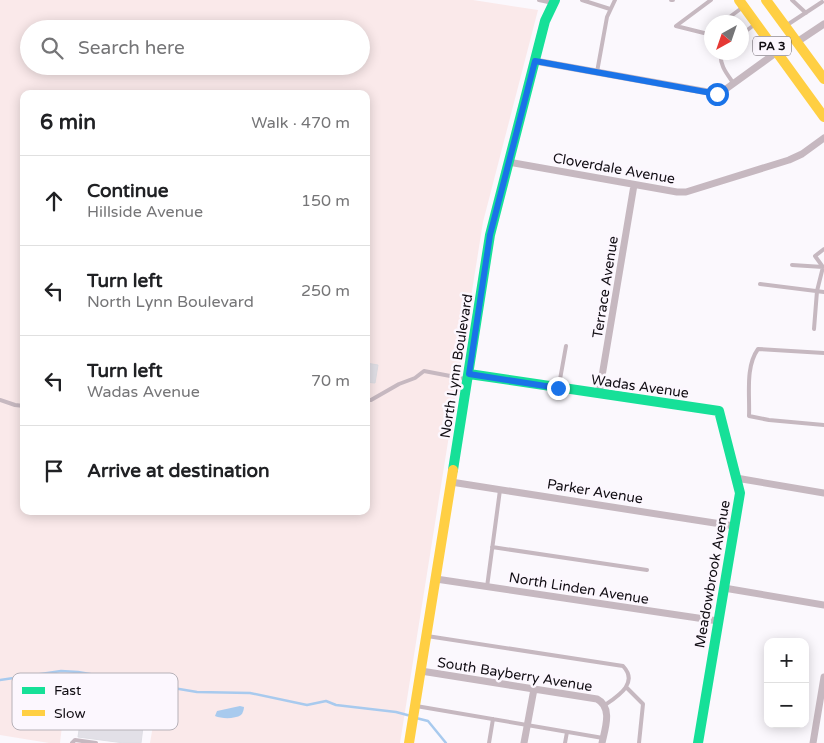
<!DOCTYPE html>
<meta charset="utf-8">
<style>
body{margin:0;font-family:"Varela Round",sans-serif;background:#f2f2f2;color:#202124}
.controls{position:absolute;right:15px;bottom:15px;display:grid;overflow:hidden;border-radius:10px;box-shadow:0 2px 12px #0003}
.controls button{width:45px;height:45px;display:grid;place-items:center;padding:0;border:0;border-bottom:1px solid #e0e0e0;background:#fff;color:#202124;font:25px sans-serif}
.compass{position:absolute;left:704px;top:15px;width:45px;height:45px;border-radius:50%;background:#fff;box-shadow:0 2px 12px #0003;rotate:220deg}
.stop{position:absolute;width:15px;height:15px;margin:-11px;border:4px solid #1a73e8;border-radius:50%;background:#fff}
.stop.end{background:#1a73e8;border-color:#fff;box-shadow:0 1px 5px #0008}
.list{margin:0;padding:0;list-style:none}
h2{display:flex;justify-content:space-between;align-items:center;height:65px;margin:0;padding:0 20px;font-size:21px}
h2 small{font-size:16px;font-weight:400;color:#757577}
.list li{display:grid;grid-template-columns:32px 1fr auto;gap:15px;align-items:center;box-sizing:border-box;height:90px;padding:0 20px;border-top:1px solid #e0e0e0}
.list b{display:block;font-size:19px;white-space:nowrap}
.list p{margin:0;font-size:16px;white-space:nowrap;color:#757577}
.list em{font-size:16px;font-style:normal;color:#757577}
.icon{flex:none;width:28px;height:28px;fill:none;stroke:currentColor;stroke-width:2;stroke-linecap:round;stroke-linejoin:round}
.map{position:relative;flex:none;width:824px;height:743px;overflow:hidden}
.search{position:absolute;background:#fff;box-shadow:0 2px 12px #0003;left:20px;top:20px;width:350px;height:55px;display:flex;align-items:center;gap:12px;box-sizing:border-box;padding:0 18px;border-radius:28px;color:#757577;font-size:19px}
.panel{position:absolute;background:#fff;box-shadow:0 2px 12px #0003;left:20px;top:90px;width:350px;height:425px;border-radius:10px}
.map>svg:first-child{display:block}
</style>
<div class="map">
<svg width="824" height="743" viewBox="0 0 824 743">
<rect width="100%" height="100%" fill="#fbf8fd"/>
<path fill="#fae9ea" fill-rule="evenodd" d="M0,0H473L538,10L483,222L400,743H150L159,690L68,674L60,743H49L0,735ZM29,29H361V66H29ZM24,94H366V511H24Z"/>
<path fill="#a8caee" d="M240,706L244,707C244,709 243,713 241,715C235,719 222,719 215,716L217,711Z"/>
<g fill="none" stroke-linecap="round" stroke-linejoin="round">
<path stroke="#a8caee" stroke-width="2.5" d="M0,680L61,671L78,672L197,692L250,693L307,705L326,701L336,705L396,712L411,716
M416,718L428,721L446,743"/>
</g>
<path fill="#e2e0e7" stroke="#dedee4" d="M366,363L378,365L375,383L366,382Z
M85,688L101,690L98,718L123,722L127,693L147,695L141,743H124L78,737Z"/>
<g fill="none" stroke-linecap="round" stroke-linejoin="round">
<path stroke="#c6b8c0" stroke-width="4" d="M539,0L553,3
M582,0L610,9
M671,0H673
M711,0L676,26L708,34L712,31
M792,0L806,13
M723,22L743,7
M787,25L822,2
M742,34L754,25
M721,52C719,65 727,74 734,84
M597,72L607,17L615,0
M792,265L823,267L817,291L814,329
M823,267L815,256L824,249
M760,284L824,292
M824,353L758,349C745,367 750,395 749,416L769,420L824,425
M559,385L566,346
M0,400L15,405L24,406
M366,400H371L399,384L415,378L424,371L466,379
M492,547L647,570
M487,587L500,490
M427,636L623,666C639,683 618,696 605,705
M626,687L643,704L639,743
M416,706L603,738
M72,743L75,740L96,743
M489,743L493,719
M565,743L567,732"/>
<path stroke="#c6b8c0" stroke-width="7" d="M797,42L824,24
M535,61L719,94L777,52
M508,162L677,192H686L789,160L802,154L824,138
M599,394L634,185
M736,478L824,493
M451,482L734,526
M436,579L718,621
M724,588L824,605
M421,671L597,699C613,707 605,729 602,743
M524,743L534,689
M813,743L824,677"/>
<path stroke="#16e098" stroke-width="10" d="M469,374L719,411L740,493L698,743
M453,470L490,235L545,21L555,0"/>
<path stroke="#ffcf43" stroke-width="10" d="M739,0L824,117
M766,0L824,79
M409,743L453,470"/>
</g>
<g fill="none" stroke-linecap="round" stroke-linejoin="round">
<path stroke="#1a73e8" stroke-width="6" d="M558,388L469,374L490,235L535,61L717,94"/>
</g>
<g text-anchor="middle" stroke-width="5" stroke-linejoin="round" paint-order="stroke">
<rect fill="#fcf7fe" stroke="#58535a" stroke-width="1" x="753" y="36.5" width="38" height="19" rx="4"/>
<g font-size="12" font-weight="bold" fill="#110d13">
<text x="772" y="50">PA 3</text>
</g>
<g font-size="14" fill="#110d13" stroke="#fcf7fe">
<text transform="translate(614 168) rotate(10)" y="5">Cloverdale Avenue</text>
<text transform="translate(605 287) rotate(-81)" y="5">Terrace Avenue</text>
<text transform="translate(456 366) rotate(-81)" y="5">North Lynn Boulevard</text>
<text transform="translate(640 386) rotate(8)" y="5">Wadas Avenue</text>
<text transform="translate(595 491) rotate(9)" y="5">Parker Avenue</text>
<text transform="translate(712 574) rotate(-80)" y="5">Meadowbrook Avenue</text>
<text transform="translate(579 588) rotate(9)" y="5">North Linden Avenue</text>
<text transform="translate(515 674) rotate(9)" y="5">South Bayberry Avenue</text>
</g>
</g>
<rect x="12" y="673" width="166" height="57" rx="8" fill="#fcf7fe" stroke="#b6b1b8" stroke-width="1"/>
<rect x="22" y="687" width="23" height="7" fill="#16e098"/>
<rect x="22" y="710" width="23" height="6" fill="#ffcf43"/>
<g font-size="14" fill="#110d13">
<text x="54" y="695">Fast</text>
<text x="54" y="718">Slow</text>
</g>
</svg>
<div class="controls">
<button>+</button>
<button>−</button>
</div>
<svg class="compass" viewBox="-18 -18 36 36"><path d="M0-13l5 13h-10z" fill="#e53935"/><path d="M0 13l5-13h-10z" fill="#757577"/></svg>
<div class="stop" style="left:717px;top:94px"></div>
<div class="stop end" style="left:558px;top:388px"></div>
<div class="search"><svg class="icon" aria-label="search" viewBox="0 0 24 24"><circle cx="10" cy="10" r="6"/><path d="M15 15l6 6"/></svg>Search here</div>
<section class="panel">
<h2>6 min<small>Walk · 470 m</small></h2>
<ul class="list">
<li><svg class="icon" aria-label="ahead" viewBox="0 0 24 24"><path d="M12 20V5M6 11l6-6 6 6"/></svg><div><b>Continue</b><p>Hillside Avenue</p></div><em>150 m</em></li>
<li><svg class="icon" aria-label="left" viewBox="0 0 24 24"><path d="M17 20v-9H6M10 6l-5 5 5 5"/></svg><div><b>Turn left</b><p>North Lynn Boulevard</p></div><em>250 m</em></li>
<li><svg class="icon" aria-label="left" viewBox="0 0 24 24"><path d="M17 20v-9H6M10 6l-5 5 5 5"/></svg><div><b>Turn left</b><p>Wadas Avenue</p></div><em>70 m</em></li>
<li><svg class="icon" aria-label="arrive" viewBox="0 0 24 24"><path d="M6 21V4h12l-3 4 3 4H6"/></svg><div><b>Arrive at destination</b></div></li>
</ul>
</section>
</div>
